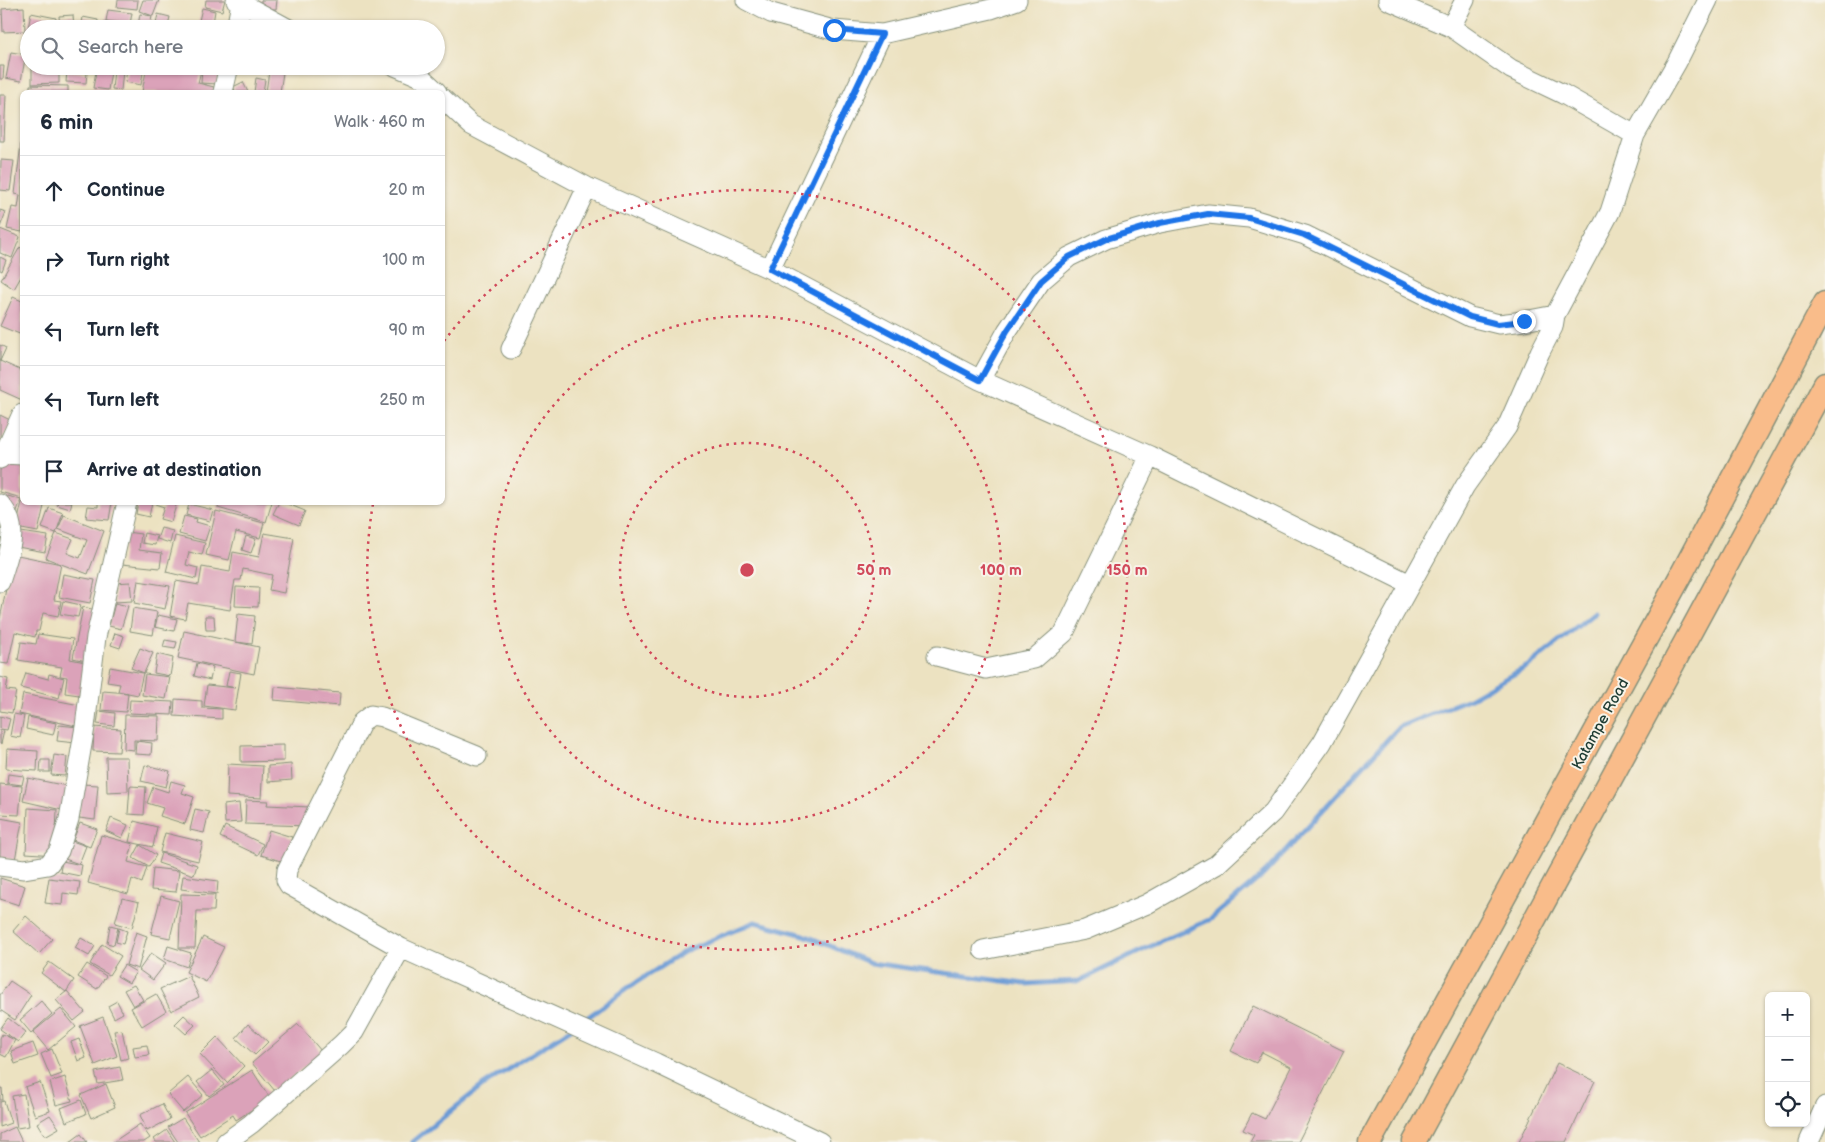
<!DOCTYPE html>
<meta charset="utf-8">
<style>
body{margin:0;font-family:"Balsamiq Sans",sans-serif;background:#f2f2f3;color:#1f2937}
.controls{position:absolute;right:15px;bottom:15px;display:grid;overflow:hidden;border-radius:8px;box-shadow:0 1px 4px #0004}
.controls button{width:45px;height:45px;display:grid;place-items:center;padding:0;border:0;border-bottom:1px solid #e0e1e3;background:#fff;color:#1f2937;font:25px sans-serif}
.stop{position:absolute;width:15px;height:15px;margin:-11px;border:4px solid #1a73e8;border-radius:50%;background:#fff}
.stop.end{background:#1a73e8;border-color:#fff;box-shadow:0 1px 5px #0008}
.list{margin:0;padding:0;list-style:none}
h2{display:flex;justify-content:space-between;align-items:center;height:65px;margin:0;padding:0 20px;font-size:21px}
h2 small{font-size:16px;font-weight:400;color:#747a83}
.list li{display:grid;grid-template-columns:32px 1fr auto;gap:15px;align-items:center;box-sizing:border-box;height:70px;padding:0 20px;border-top:1px solid #e0e1e3}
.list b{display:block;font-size:19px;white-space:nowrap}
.list em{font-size:16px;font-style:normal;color:#747a83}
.icon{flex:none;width:28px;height:28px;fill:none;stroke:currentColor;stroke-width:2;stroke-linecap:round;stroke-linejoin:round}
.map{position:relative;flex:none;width:1825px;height:1142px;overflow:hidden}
.search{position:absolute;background:#fff;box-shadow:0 1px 4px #0004;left:20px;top:20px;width:425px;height:55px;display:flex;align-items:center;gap:12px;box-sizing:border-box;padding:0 18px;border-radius:28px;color:#747a83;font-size:19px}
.panel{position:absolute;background:#fff;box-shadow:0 1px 4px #0004;left:20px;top:90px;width:425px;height:415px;border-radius:8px}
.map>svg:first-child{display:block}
</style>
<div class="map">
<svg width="1825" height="1142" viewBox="0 0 1825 1142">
<rect width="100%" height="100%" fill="#f7f3e8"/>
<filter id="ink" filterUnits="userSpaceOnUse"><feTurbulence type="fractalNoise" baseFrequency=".02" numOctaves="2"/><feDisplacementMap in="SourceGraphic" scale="10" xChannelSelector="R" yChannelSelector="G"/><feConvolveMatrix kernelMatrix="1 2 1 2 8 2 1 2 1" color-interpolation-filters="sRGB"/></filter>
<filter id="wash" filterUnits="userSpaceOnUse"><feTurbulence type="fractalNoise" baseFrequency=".0096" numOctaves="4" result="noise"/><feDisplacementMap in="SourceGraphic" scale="20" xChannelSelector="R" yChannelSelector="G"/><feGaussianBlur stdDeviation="1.12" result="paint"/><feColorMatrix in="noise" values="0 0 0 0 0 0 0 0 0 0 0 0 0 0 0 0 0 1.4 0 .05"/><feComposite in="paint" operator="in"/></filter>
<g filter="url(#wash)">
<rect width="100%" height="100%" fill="#ece2c1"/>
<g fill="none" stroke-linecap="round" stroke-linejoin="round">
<path stroke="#6c9bd5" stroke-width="5" d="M580,1023L629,987L687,950L755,922L804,935L871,963L1025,984L1079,981L1147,948L1211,919L1264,874L1399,727L1471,698L1528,666L1594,613
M412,1142L485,1084L571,1029"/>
</g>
<g id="blocks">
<path fill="#dba2b9" d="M118,0H138L137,9L117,7Z
M143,0H159L153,16L139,11Z
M206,0H225L222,11L205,7Z
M261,0H277L276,9H261Z
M24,7L25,31L3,32L2,9Z
M202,8L215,11L212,29H197Z
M108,10L132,13L130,24L106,21Z
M31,13L56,18L54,29H29V60L25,59L21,81L6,78L11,52L23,54Z
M140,14L152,16L150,28L138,26Z
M158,14L170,17L167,29H155Z
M73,15L74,29H60L59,16Z
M83,17L98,20L97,29H81Z
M105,22L131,26V29H103Z
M252,22L278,25V29H251Z
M0,66H4L3,79H0Z
M32,66H59V83L32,84Z
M97,66H112L108,90L93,88Z
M126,66H184L201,70L198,83L214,87L213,92H142L146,71Z
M202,68L218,69L217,84L201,83Z
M114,70L123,71L121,90L112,89Z
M67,71L87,73L86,83L66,82Z
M127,71L143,73L141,85L125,82Z
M269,71L283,73L280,92H266Z
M256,78L265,80L263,92H254Z
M243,82L248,92H236L233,87Z
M30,85L68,86V92H30Z
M0,95H6L4,141H0Z
M21,143H22V232L7,229L12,207L18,208L20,195L15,194Z
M1,160L14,161L10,191L0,190Z
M0,210L6,212L0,227Z
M0,229L20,237L12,258L0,253Z
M20,247L22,249V275L14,289L1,280Z
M0,257L6,260L2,271L0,270Z
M13,297L22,301V335L0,326Z
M0,345L6,348L0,361L22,371V400L0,390Z
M0,415L12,421L2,439L0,438Z
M4,455L22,460V498L0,492V471Z
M8,496L21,500L17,511L4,508Z
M22,502L44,506L38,532L16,528Z
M58,502H72L70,509L57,505Z
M98,502H112L109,520L86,518L88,506L98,507Z
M138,502H152L149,517L136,514Z
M155,502H177L171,522L160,519L164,507L155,504Z
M219,502H272L266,522L218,508Z
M279,502H283L305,511L299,525L273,514Z
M189,504L213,510L210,521L186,515Z
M49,508L63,513L56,533L42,528Z
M216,511L264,523L260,538L236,532L229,560L206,555Z
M64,515L104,531L88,574L61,564L54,600L61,601L58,616L43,613L39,631H36L35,637L15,632L8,664L0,663V619L13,554L61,564L46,558L56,533L73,539L67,553L80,558L87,540L58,529Z
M184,516L197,519L196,522L210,526L205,541L179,534Z
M161,528L173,531L170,543L157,539Z
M14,531L48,536L45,552L12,546Z
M126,532L141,534L139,550L162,553L160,568L122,564Z
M144,533L157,536L155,545L142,543Z
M264,533L294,538L284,593L269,590L272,575L243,569L241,580H235L230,610L188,603L185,619L170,616L176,581L199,585L202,567L230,572L233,552L259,557Z
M175,536L205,543L202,555L189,552L186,565L198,568L196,579L166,572Z
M246,536L256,539L251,553L242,550Z
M63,574L95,580L90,603L59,597Z
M138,581L170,586L165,609L134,603Z
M130,582L132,601L115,602L114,583Z
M236,587L259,588L258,607L235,606Z
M63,601L81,605L78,617L60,614Z
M115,603L128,606L121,629L109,626Z
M83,607L100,611L90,662L73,658Z
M133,608L157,612L153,635L130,631Z
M238,614L255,616L252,644L236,642L259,647L254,674L178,658L184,631L235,642Z
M158,615L177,619L174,631L155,627Z
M205,616H214L215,630H206Z
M115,633L124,636L120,648L111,645Z
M38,634L73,639L70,659L85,662L79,695L65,693L67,677L60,676L62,667L18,660L21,642L36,644Z
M165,640L177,642L175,649L163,647Z
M140,648L153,653L144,673L131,668Z
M157,654L173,658L170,676L154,673Z
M197,663L213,667L210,680L194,676Z
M110,667L143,673L138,695L118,691L120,684L107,682Z
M229,671L241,673L235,710L204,706L207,685L236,688L226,686Z
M26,673L48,679L49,674L64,678L59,698L21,688Z
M145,674L170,677L166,699L142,695Z
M0,677L8,679L6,690L16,691L12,713L0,711Z
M275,687L340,693L339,706L274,700Z
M103,691L128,693L126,712L101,710Z
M23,694L85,706L81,727L19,714Z
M175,699L202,701V708L222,709V719L174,716Z
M130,700L173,702L172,715L129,713Z
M99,711L115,713L114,726L97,724Z
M14,714L24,716L20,738L10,736Z
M125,715L159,716L158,741L134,740V750L124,749Z
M0,716L10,719L7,730L0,729Z
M28,717L56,723L53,735L26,729Z
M59,725L78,727L76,743L57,741Z
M94,727L121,729L119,752L93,751Z
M0,730L4,731L1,744H0Z
M136,741L152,743L151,755L135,754Z
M284,745V761L241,762V746Z
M7,749L38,751L37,771L6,769Z
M54,755L67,757L65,776L51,775Z
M106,757H127L128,791L107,792Z
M41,760H50V772H40Z
M228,764L263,766L261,798L227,796Z
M291,764L292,780L268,782V766Z
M145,765L170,771L166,787L141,781Z
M8,774L24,776L22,785L7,783Z
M28,778L67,786L62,810L23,801Z
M171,781L185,785L182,793L194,797L185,824L160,816L163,808L147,803L153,787L168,792Z
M0,784L22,786L19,815L0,814Z
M82,784L98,785L95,820L79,818Z
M130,786L146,787L144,815L128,814Z
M246,800L268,801L267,805L310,807L309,826L245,824Z
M239,803L241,822L225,823L224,805Z
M28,808L57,810L55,855L26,853Z
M195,809L209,812L204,833L190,830Z
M0,818L22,822L15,860L0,857Z
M111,818L128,825L122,838L106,831Z
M134,821L157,827L153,847L129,842Z
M80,823L97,829L90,847L73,840Z
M225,826L263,844L258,855L220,837Z
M269,830L292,837L284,862L261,855Z
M165,833L203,842L198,861L160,852Z
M101,835L133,844L128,862L147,867L142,883L132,879L128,894L88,883Z
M72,841L86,846L79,864L65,859Z
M140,845L156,855L149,867L133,858Z
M161,853L197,865L194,875L158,863Z
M62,861L82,865L80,876L60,872Z
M153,868L179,871L176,892L151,890Z
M183,876L218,881L217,894L181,889Z
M0,878L25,886L19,905L0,899Z
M49,878L80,882L78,895L63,893L62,905L45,903Z
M181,894L215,895L214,911H197L195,948H179Z
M161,896L179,901L170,938L151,934Z
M122,898L139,902L132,928L115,923Z
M26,916L52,939L39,954L13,931Z
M110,925L118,927L114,945L107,943Z
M119,928L127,931L123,944L116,942Z
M136,932L147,936L138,969L126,965Z
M203,937L224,947L206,982L186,972Z
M81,938L95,946L89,956L75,948Z
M102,944L121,956L109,975L90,964Z
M168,946L191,953L187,967L164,959Z
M151,953L166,963L153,980L139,970Z
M49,962L74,980L66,992L41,973Z
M87,964L106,976L97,989L78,977Z
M124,965L136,972L129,983L117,976Z
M189,976L199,997L171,1011L160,989Z
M10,981L31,995L15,1020L0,1010V995Z
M134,985L143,1000L133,1006L124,990Z
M67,991L85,1012L74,1021L56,1000Z
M156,994L166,1011L142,1026L131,1008Z
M41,1001L52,1014L31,1033L20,1020Z
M117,1001L123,1013L114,1018L108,1006Z
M1253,1006L1344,1051L1298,1142H1250L1254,1135L1243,1130L1252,1113L1265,1119L1291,1067L1262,1052L1256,1063L1231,1051Z
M61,1009L76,1027L48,1050L33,1032Z
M184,1015L195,1025L186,1034L175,1024Z
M103,1017L117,1056L95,1065L80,1026Z
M8,1018L26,1032L18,1042L0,1029Z
M248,1024L268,1042L255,1055L236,1038Z
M298,1024L322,1052L275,1091L252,1063Z
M122,1030L128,1058L121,1060L114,1031Z
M2,1034L15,1040L6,1057L0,1054V1038Z
M217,1037L244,1066L227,1083L200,1054Z
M79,1039L86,1058L78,1061L71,1042Z
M33,1043L38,1056L15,1064L11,1051Z
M147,1045L149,1055L135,1057L133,1047Z
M52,1049L62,1074L51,1078L41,1054Z
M1557,1063L1595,1081L1566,1142H1519Z
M120,1067L123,1080L98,1084L95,1072Z
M212,1070L224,1085L209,1096L197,1082Z
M252,1070L270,1098L236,1120L233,1115L200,1136L185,1113Z
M65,1077L72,1101L56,1105L50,1082Z
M188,1077L203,1095L183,1112L168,1094Z
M40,1082L50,1111L35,1116L25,1087Z
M106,1084L115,1107L91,1118L81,1095Z
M2,1088L3,1100H0V1089Z
M24,1094L29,1126L17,1128L12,1096Z
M81,1100L86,1114L66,1122L61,1108Z
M4,1101L11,1123L0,1127V1102Z
M162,1104L170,1119L147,1131L140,1115Z
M50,1115L59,1128L45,1136L37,1123Z
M183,1118L199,1142H178L168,1127Z
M140,1124L150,1138L144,1142H113Z
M15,1127L22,1142H0V1134Z
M167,1130L175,1142H156L154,1139Z
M81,1134L87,1142H70Z"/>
</g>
</g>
<g filter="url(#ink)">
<use href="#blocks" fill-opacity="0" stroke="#86907a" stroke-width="1"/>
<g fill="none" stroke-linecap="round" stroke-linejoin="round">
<g stroke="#86907a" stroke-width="21">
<path id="minor" d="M746,0L771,13L833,30L882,34L991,9L1017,0
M1388,0L1451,27L1511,69L1563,94L1635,135
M241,3L289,29
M1451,27L1465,0
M236,29L241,3L236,0
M395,66L421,77L437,92
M223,92L229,66
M442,98L471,125L587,187L770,269L980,380L1150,456L1410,584
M770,269L882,34
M511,349L587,187
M980,380L1007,331L1041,281L1069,257L1106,239L1160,223L1208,214L1249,218L1305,235L1470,317L1499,324L1524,321L1555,315
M4,454L22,455
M0,459L4,454L22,414
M0,504C22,528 8,555 0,582
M937,656L986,669L1034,659L1064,633L1150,456
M0,866L24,869L48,865L59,851L69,819L85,727L96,637L127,502
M401,948L289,885L286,880L287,870L362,722L371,715L382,717L477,756
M983,950L1085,930L1147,904L1216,865L1273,812L1322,743L1465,486L1507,427L1540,352L1553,327L1555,315L1610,212L1635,135L1677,62L1708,0
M226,1142L251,1124L341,1045L354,1032L401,948L656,1063L820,1142
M1809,1142L1825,1106"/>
</g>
<g stroke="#86907a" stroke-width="25">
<path id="major" d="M1370,1142L1680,577L1825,303
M1414,1142L1825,384"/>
</g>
<use href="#minor" stroke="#fff" stroke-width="19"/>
<use href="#major" stroke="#f9bc8a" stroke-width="22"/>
</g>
</g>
<g fill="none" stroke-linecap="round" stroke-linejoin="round" filter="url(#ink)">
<path stroke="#1a73e8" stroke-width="6" d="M834,30L882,34L770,269L980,380L1007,331L1041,281L1069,257L1106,239L1160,223L1208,214L1249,218L1304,235L1470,317L1498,324L1524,321"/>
</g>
<g fill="none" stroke="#d1495b" stroke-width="2.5" stroke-dasharray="2.5 5">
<circle cx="747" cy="570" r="127"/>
<circle cx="747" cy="570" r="254"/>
<path d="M444 341A380 380 0 1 1 373 504"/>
</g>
<g text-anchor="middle" stroke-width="4" stroke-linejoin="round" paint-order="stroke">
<g font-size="15" fill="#1f3d34" stroke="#f7f3e8">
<text transform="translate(1600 724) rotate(-61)" y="5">Katampe Road</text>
</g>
</g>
<circle cx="747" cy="570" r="8" fill="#d1495b" stroke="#f7f3e8" stroke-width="2.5"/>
<g font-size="15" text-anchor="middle" font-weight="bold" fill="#d1495b" stroke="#f7f3e8" stroke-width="4" stroke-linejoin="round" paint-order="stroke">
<text x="874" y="575">50 m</text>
<text x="1001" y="575">100 m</text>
<text x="1127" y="575">150 m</text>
</g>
</svg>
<div class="controls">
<button>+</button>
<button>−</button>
<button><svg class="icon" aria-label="locate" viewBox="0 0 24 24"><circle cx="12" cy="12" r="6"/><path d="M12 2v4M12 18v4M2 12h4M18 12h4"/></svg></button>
</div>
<div class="stop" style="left:834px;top:30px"></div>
<div class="stop end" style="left:1524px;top:321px"></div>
<div class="search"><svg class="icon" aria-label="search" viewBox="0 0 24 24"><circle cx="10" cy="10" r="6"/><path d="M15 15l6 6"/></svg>Search here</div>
<section class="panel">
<h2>6 min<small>Walk · 460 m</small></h2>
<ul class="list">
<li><svg class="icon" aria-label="ahead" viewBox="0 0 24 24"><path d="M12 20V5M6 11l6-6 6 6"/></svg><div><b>Continue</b></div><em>20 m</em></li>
<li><svg class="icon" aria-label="right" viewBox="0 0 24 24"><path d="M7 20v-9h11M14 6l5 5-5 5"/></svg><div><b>Turn right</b></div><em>100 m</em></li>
<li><svg class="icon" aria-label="left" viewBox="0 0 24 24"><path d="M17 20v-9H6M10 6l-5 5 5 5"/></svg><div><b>Turn left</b></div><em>90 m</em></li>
<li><svg class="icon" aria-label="left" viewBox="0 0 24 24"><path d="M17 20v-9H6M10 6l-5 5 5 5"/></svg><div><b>Turn left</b></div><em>250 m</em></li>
<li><svg class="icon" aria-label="arrive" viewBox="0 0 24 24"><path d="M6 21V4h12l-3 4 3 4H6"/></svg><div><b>Arrive at destination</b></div></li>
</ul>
</section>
</div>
